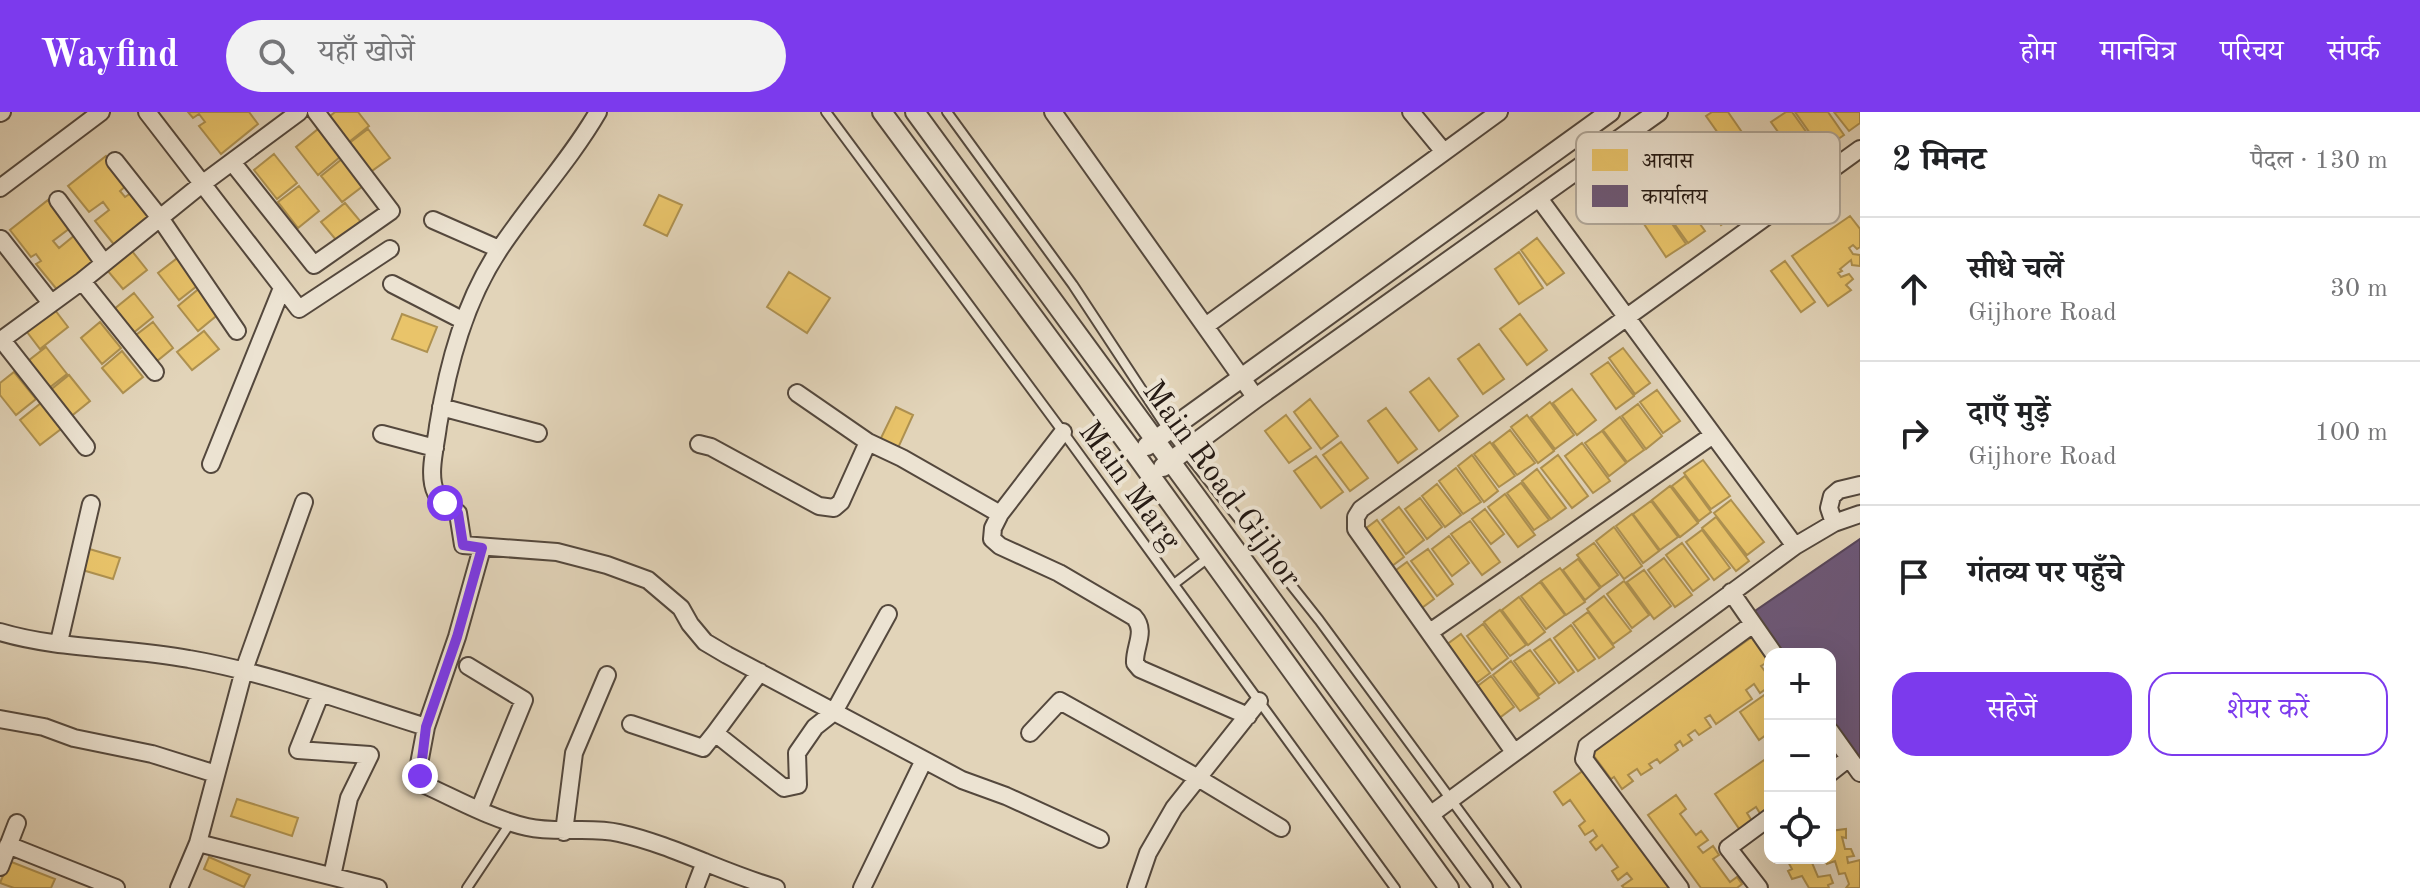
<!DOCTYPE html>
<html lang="hi">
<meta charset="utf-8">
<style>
body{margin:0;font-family:"Old Standard TT","Noto Serif Devanagari",serif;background:#f2f2f2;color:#202124}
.controls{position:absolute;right:24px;bottom:24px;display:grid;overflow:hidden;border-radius:16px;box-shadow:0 8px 32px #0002}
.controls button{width:72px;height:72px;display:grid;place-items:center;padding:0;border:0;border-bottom:2px solid #e0e0e0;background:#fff;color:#202124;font:40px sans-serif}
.stop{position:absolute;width:24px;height:24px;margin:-18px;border:6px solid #7c3aed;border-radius:50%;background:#fff}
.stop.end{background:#7c3aed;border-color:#fff;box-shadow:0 2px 8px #0008}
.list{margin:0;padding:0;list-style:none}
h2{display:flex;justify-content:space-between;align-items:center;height:104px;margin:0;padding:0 32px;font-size:34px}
h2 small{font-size:26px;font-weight:400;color:#757577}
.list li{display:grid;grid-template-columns:52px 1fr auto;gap:24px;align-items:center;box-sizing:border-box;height:144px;padding:0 32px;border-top:2px solid #e0e0e0}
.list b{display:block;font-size:30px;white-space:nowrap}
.list p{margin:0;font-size:26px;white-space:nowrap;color:#757577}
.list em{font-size:26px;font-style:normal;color:#757577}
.actions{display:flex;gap:16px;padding:24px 32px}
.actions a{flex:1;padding:18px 0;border:2px solid #7c3aed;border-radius:24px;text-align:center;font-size:28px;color:#7c3aed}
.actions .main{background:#7c3aed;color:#fff}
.icon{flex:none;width:44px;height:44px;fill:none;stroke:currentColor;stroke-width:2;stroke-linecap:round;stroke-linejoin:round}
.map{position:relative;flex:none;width:1860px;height:776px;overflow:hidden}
header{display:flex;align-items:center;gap:48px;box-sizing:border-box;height:112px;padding:0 40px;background:#7c3aed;color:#fff}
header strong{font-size:38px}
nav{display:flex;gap:44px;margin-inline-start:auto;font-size:28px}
.search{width:560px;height:72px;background:#f2f2f2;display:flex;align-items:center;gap:20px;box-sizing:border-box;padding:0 28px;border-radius:44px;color:#757577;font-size:30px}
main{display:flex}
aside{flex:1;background:#fff}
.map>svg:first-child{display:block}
</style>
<header>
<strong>Wayfind</strong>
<div class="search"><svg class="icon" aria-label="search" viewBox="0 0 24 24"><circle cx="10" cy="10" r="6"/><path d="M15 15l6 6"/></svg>यहाँ खोजें</div>
<nav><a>होम</a><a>मानचित्र</a><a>परिचय</a><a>संपर्क</a></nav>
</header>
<main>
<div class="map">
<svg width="1860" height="776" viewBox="0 0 1860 776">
<rect width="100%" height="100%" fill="#e2d4b9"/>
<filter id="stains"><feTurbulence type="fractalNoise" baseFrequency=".0025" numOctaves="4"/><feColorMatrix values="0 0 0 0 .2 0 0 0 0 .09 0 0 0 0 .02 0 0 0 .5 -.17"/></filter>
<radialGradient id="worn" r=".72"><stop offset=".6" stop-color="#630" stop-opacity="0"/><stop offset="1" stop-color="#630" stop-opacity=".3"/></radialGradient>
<path fill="#e9c46a" stroke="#ae9150" stroke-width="2" d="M188,0H249L258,12L221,42L199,14L205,10L199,2L193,6Z
M335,0H358L369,14L349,30L329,5Z
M1712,0H1728L1746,26L1730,38L1706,4Z
M1786,0H1792L1817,35L1798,48L1771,10Z
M1795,0H1828L1844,23L1822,38Z
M1834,0H1860V11L1849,19Z
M318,17L340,45L318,63L296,35Z
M368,17L390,46L369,61L348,32Z
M274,42L297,71L277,87L254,58Z
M106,44L128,72L120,79L125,85L134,79L155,105L116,135L95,109L109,98L103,90L89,100L68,74Z
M342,47L363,74L342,90L321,64Z
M1715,70L1738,100L1721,113L1699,83Z
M299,74L319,99L298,116L278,90Z
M659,83L682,93L667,124L644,113Z
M1680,84L1705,119L1688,131L1663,96Z
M48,88L70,116L53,129L59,136L75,123L97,150L59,180L36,152L41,149L36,142L31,145L10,118Z
M345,91L361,110L337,129L321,110Z
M1661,96L1686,132L1666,145L1642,109Z
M1850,104L1860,117V135L1857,137L1853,133L1849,136L1853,142L1860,143V154L1852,153L1851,148L1840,157L1842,159L1838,161L1841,165L1849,162L1853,167L1846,173L1851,178L1828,194L1792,144Z
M1537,126L1564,161L1547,173L1521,138Z
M132,139L147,158L123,177L107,158Z
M1519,140L1543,176L1519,192L1495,157Z
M180,144L202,170L179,188L158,161Z
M1785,149L1815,190L1801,200L1771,159Z
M789,160L830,186L807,221L767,195Z
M201,175L221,200L198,219L178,194Z
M134,181L153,205L132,222L113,198Z
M55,198L68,215L40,237L27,220Z
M402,202L437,215L427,240L392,227Z
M1520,202L1547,238L1527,253L1500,217Z
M100,210L121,236L102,252L81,226Z
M153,210L173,236L157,249L136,223Z
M204,219L219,237L192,258L177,240Z
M1479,232L1504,267L1483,282L1458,247Z
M46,235L67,262L49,276L28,249Z
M1623,236L1650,271L1635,282L1609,246Z
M122,239L143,265L123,281L102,256Z
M1608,250L1634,284L1616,297L1591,262Z
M14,260L36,287L16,303L0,283V271Z
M69,263L90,289L69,306L48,280Z
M1429,266L1458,304L1439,319L1410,280Z
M1572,277L1596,308L1577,323L1553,291Z
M1657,278L1680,309L1663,321L1640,290Z
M1310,287L1338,324L1321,337L1294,300Z
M1550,290L1574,323L1555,337L1531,305Z
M41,291L61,317L40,333L20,308Z
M1638,292L1662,324L1646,337L1622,304Z
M896,295L913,303L898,336L880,328Z
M1386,296L1417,337L1398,351L1368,309Z
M1286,303L1311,336L1289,351L1265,319Z
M1527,303L1554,339L1538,351L1511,315Z
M1620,305L1644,338L1627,350L1603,318Z
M1510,318L1535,351L1517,363L1493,331Z
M1602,319L1626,351L1609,364L1585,331Z
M1341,330L1368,366L1350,379L1323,343Z
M1490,330L1515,364L1499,375L1474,342Z
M1582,331L1610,369L1593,381L1565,344Z
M1472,343L1498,379L1484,390L1458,354Z
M1558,343L1588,384L1572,396L1541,356Z
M1316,344L1343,380L1321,396L1294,359Z
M1703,348L1730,384L1711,397L1684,361Z
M1456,356L1481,390L1463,402L1439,369Z
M1537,357L1566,396L1551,407L1522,369Z
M1685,364L1711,400L1699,409L1672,374Z
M1521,371L1549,408L1534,418L1507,381Z
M1437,372L1461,403L1445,415L1422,384Z
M1670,374L1698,411L1680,425L1652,388Z
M1505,382L1535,423L1518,435L1488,395Z
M1420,386L1442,415L1427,427L1405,397Z
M1731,388L1764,430L1747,443L1714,401Z
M1651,389L1678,425L1660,438L1633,402Z
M1399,395L1424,428L1406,442L1382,408Z
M1485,397L1504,422L1491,432L1472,407Z
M1632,402L1659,439L1643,451L1616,414Z
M1716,405L1749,449L1736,459L1702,416Z
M1377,408L1404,445L1388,457L1361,420Z
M1470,409L1500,450L1482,463L1451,422Z
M1614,415L1642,454L1624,467L1596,429Z
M1702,418L1730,456L1714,468L1686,430Z
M1449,424L1469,451L1452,464L1432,437Z
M1594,431L1618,463L1601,475L1577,443Z
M1682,431L1709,467L1693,479L1666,443Z
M86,436L120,446L113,467L79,457Z
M1428,437L1453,472L1437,484L1411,449Z
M1664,446L1692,483L1675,495L1648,458Z
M1578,447L1600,476L1585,488L1563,458Z
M1407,450L1434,487L1419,498L1392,461Z
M1560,456L1585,490L1566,503L1541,469Z
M1644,458L1671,494L1654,507L1627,470Z
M1624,469L1649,503L1632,516L1607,482Z
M1540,470L1565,503L1546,517L1521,484Z
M1604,484L1631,519L1613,532L1587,497Z
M1519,485L1545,520L1528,533L1502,498Z
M1500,498L1526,533L1510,544L1484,510Z
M1588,500L1614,535L1599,546L1573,511Z
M1483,512L1508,546L1492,558L1467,524Z
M1571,513L1595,547L1578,559L1554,526Z
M1461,522L1490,561L1471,575L1442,536Z
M1752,525L1769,549L1761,554L1770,566V574L1760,581L1754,572L1746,578L1752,587L1716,612L1710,603L1705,606L1711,615L1699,623L1695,618L1688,623L1692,628L1683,634L1680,629L1675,633L1678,638L1660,651L1657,647L1649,652L1652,656L1641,663L1637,657L1628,663L1633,669L1622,677L1614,665L1611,667L1591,640Z
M1550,527L1574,560L1559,571L1534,538Z
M1530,538L1555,571L1539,583L1514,549Z
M1511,549L1539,586L1520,599L1493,563Z
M1491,564L1514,595L1498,607L1475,576Z
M1770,579V620L1759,628L1740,600Z
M1770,644V697L1761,703L1756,695L1747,701L1752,709L1740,718L1715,682Z
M1584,658L1669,776H1624L1622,774L1632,767L1627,761L1618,768L1612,759L1618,755L1602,733L1596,738L1590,730L1597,724L1593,718L1585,723L1579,714L1585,709L1570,688L1563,693L1554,680Z
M1676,683L1686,697L1680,702L1696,723L1701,719L1708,728L1698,735L1703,741L1713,734L1719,743L1713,747L1730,770L1737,765L1742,772L1737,776H1701L1648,703Z
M237,687L298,706L292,724L231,704Z
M1846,717V726L1842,725L1845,737H1851L1854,744L1847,745L1848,751L1860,748V776H1846L1849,772L1845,761L1839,762L1835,749L1827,752L1825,746H1830V719Z
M209,745L250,763L244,775L204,757Z
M1786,746H1810L1818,765L1830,763L1833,771L1828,773L1829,776H1809L1802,764L1792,767L1788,759L1792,757Z
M9,749L55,767L51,776H14L0,771Z"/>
<path fill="#6d597a" stroke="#57465b" stroke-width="2" d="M1860,427V650L1830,608V542H1782L1752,501Z"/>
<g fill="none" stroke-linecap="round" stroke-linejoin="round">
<g stroke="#54483d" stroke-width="12">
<path id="service" d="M826,0L1063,320L1395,776
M947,0L1073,173L1169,319L1319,508L1516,776
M1174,472L1208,446
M467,776L511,710"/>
</g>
<g stroke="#54483d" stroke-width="20">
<path id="minor" d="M147,0L299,197L390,137
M598,0C570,48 532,89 501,135C465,188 448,252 438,314C436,333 427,363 436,381C440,389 451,395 458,401L463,433L557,440L607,453L648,468L681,496L690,512L705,530L727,543L962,668L1006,684L1100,727
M1053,0L1256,286
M1411,0L1444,40
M0,1L2,0
M115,49L160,106L237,219
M232,50L314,153L391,99L316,0
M0,76L101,0
M1538,85L1795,434
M58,88L104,151
M433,108L499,137
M1,127L51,191
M82,169L155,260
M392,172L464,209
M1207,213L1499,0
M2,228L86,335
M0,229L82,169L202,72L299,0
M797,281L868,330L902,346L1000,402L993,416L992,427L1000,434L1059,461L1134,505C1147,519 1134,535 1135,551L1140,557L1248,604
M441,295L538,321
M382,322L435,336
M699,332L711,335L819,394L834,396L841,390L868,330
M211,352L282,176
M1000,402L1063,320
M1834,411L1829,396L1832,384L1839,378L1860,373
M482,436L457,525L426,615L419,652L420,664L425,673C458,688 492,707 527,715C558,722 590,714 619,721C673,733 723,761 776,776
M1731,480L1774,542
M0,520C60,538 128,535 189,547C270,561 348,591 426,615
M1430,520L1713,323
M59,530L91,392
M468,554L524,588L479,698
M320,583L298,638L370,643L349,686L332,764
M0,607L44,615L74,626L152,642L216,662
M631,612L703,636L715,621L784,676L798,673L797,641L815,615L834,600L888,502
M1830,619L1860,661
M715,621L760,560
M1030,621L1060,589L1198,666L1281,716
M1514,640L1356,417V405L1361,397L1860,37
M1830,661L1849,646
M1430,703L1795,434L1834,411L1860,402
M564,720L574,641L607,563
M198,731L378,776
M8,733L116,776
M0,755L17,711
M179,776L198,731L244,558L304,390
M695,776L705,750
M862,776L924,648
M1136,776L1148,741L1174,696L1259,589
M1680,776L1584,647L1587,634L1753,512
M1759,776L1728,736L1770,705"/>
</g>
<g stroke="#54483d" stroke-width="22">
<path id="tertiary" d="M882,0L1135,342L1449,776
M915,0L1483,776
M1147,334L1610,0
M1163,355L1256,286L1658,0"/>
</g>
<use href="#service" stroke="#ece3d2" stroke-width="8"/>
<use href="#minor" stroke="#ece3d2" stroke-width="16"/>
<use href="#tertiary" stroke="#ece3d2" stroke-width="18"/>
</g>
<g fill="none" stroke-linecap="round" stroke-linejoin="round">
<path stroke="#7c3aed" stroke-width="10" d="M420,664L426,615L457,525L482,436L463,433L458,401L445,391"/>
</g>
<g text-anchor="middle" stroke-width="8" stroke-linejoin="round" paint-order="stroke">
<g font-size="32" fill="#251a14" stroke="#ece3d2">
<text transform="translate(1223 371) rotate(54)" y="11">Main Road Gijhor</text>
<text transform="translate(1131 373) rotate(54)" y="11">Main Marg</text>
</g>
</g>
<rect x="1576" y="20" width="264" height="92" rx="12" fill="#ece3d2" stroke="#b0a799" stroke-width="2"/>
<rect x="1592" y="37" width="36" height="22" fill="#e9c46a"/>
<rect x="1592" y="73" width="36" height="22" fill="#6d597a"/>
<g font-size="22" fill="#251a14">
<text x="1642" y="56">आवास</text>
<text x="1642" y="92">कार्यालय</text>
</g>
<rect width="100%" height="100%" filter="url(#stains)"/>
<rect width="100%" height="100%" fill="url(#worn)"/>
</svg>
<div class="controls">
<button>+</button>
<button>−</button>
<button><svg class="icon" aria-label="locate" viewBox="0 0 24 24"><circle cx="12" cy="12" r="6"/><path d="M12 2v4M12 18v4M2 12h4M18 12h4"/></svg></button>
</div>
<div class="stop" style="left:445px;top:391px"></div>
<div class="stop end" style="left:420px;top:664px"></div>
</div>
<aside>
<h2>2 मिनट<small>पैदल · 130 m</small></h2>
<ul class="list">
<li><svg class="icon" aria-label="ahead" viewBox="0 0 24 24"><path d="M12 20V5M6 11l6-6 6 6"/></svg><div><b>सीधे चलें</b><p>Gijhore Road</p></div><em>30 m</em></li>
<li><svg class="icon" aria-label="right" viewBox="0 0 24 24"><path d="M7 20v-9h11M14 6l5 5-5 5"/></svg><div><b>दाएँ मुड़ें</b><p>Gijhore Road</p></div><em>100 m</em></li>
<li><svg class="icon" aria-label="arrive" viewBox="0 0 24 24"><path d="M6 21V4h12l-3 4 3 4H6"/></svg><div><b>गंतव्य पर पहुँचे</b></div></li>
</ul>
<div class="actions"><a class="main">सहेजें</a><a>शेयर करें</a></div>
</aside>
</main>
